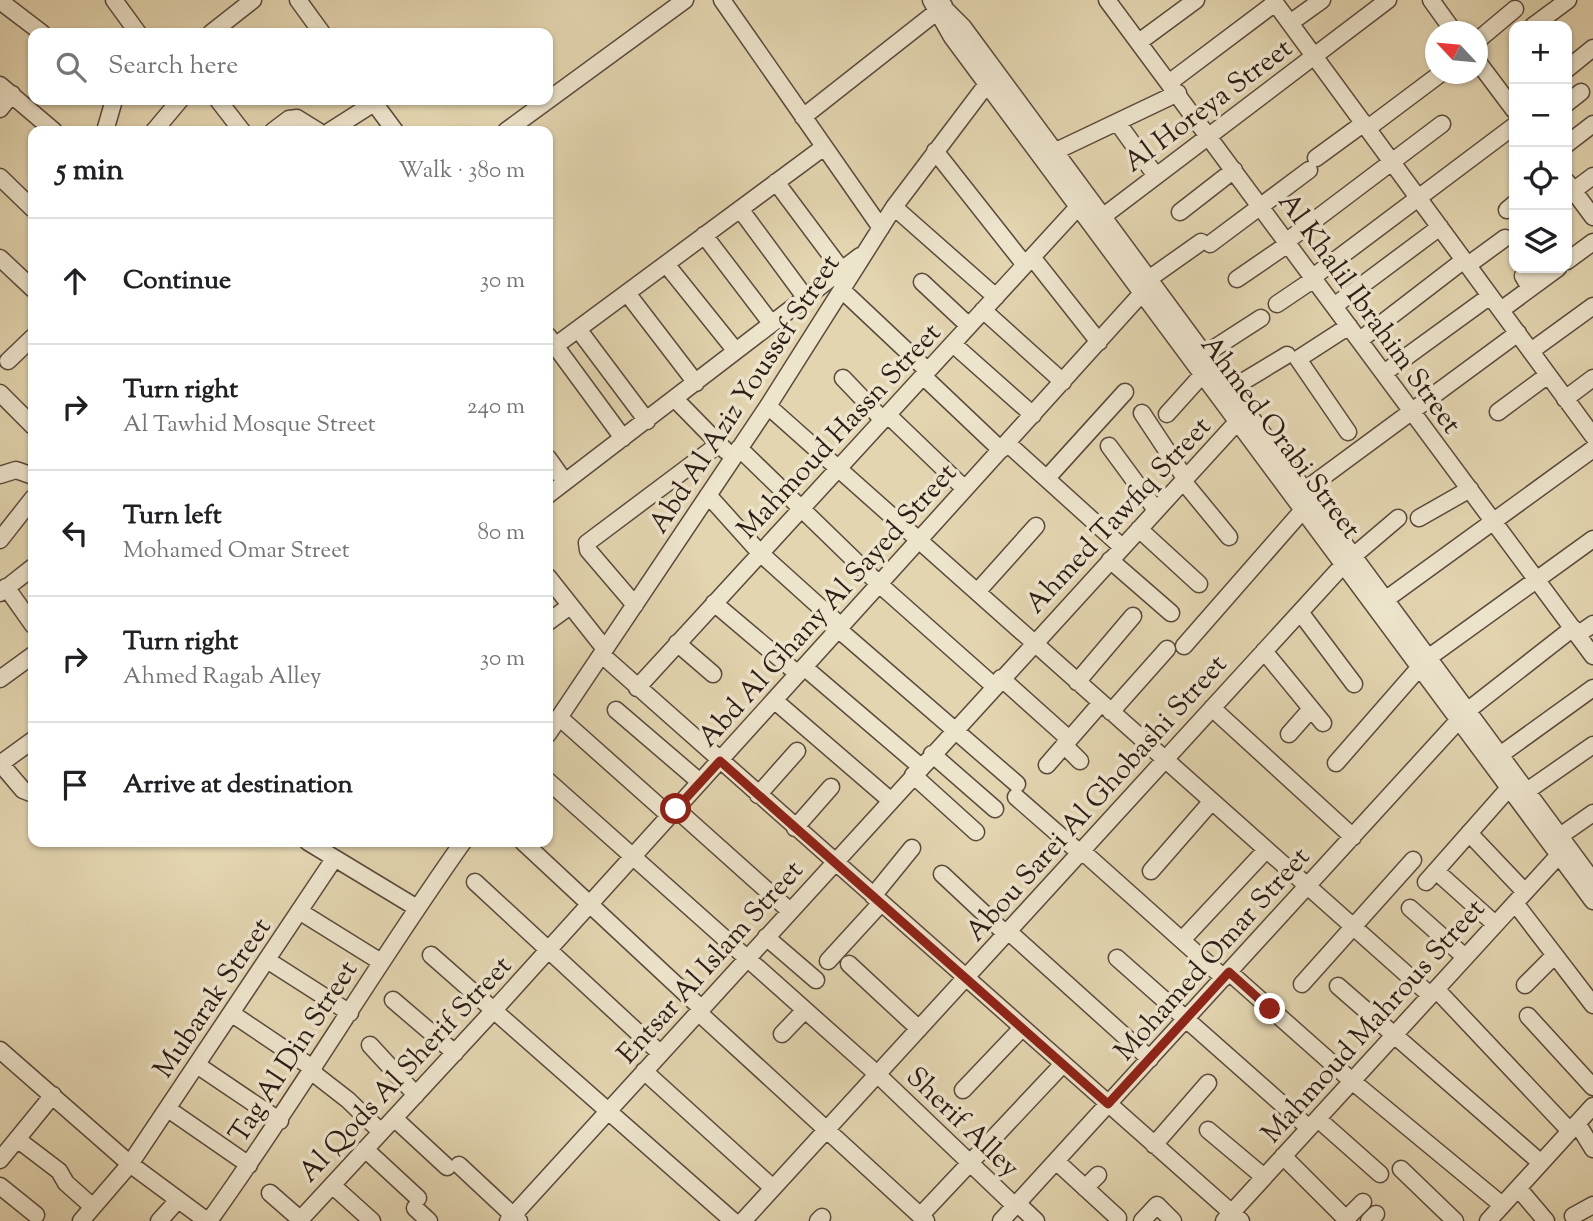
<!DOCTYPE html>
<meta charset="utf-8">
<style>
body{margin:0;font-family:"Sorts Mill Goudy",serif;background:#f2f2f2;color:#202124}
.controls{position:absolute;right:21px;top:21px;display:grid;overflow:hidden;border-radius:14px;box-shadow:0 2px 5px #0004}
.controls button{width:63px;height:63px;display:grid;place-items:center;padding:0;border:0;border-bottom:2px solid #e0e0e0;background:#fff;color:#202124;font:35px sans-serif}
.compass{position:absolute;left:1425px;top:21px;width:63px;height:63px;border-radius:50%;background:#fff;box-shadow:0 2px 5px #0004;rotate:296deg}
.stop{position:absolute;width:21px;height:21px;margin:-16px;border:5px solid #8f2418;border-radius:50%;background:#fff}
.stop.end{background:#8f2418;border-color:#fff;box-shadow:0 2px 7px #0008}
.list{margin:0;padding:0;list-style:none}
h2{display:flex;justify-content:space-between;align-items:center;height:91px;margin:0;padding:0 28px;font-size:30px}
h2 small{font-size:23px;font-weight:400;color:#757577}
.list li{display:grid;grid-template-columns:46px 1fr auto;gap:21px;align-items:center;box-sizing:border-box;height:126px;padding:0 28px;border-top:2px solid #e0e0e0}
.list b{display:block;font-size:26px;white-space:nowrap}
.list p{margin:0;font-size:23px;white-space:nowrap;color:#757577}
.list em{font-size:23px;font-style:normal;color:#757577}
.icon{flex:none;width:38px;height:38px;fill:none;stroke:currentColor;stroke-width:2;stroke-linecap:round;stroke-linejoin:round}
.map{position:relative;flex:none;width:1593px;height:1221px;overflow:hidden}
.search{position:absolute;background:#fff;box-shadow:0 2px 5px #0004;left:28px;top:28px;width:525px;height:77px;display:flex;align-items:center;gap:18px;box-sizing:border-box;padding:0 24px;border-radius:14px;color:#757577;font-size:26px}
.panel{position:absolute;background:#fff;box-shadow:0 2px 5px #0004;left:28px;top:126px;width:525px;height:721px;border-radius:14px}
.map>svg:first-child{display:block}
</style>
<div class="map">
<svg width="1593" height="1221" viewBox="0 0 1593 1221">
<rect width="100%" height="100%" fill="#e3d5b0"/>
<filter id="stains"><feTurbulence type="fractalNoise" baseFrequency=".00286" numOctaves="4"/><feColorMatrix values="0 0 0 0 .2 0 0 0 0 .09 0 0 0 0 .02 0 0 0 .5 -.17"/></filter>
<radialGradient id="worn" r=".72"><stop offset=".6" stop-color="#630" stop-opacity="0"/><stop offset="1" stop-color="#630" stop-opacity=".3"/></radialGradient>
<g fill="none" stroke-linecap="round" stroke-linejoin="round">
<g stroke="#5a4a3c" stroke-width="19">
<path id="minor" d="M114,0L138,33
M298,0L322,33
M722,0L881,228
M931,0L952,37L1593,901
M936,0L963,27L1593,881
M1107,0L1593,656
M1273,0L1593,436
M1431,0L1454,32
M0,1L42,33
M1290,23L1322,0
M1533,26L1568,0
M211,33L253,0
M1478,40L1515,9
M1139,42L1196,0
M1478,62L1514,110
M1567,69L1593,48
M1170,82L1275,3
M0,85L54,131
M218,100L242,131
M372,100L395,131
M1567,103L1581,92
M0,109L12,94
M803,117L944,6
M1117,122L1156,176
M1368,128L1440,74
M105,131L114,100
M154,131L180,100
M273,131L289,119L297,118L318,131
M330,131L374,103
M506,131L685,0
M1567,144L1593,124
M935,151L1025,265
M1056,151L1178,93
M1316,158L1364,123
M0,177L33,209
M776,182L841,269
M1567,182L1593,217
M1573,191L1593,176
M894,207L996,297
M740,209L805,297
M1507,210L1514,204
M1180,212L1234,170
M1097,221L1388,0
M704,235L771,323
M1287,241L1442,124
M1210,244L1309,170
M1032,257L1099,342
M0,258L33,289
M1567,261L1593,242
M666,264L735,350
M1468,265L1505,238
M1313,277L1514,126
M1237,279L1288,244
M922,282L969,326
M1143,283L1201,242
M1530,288L1523,276L1531,268
M842,290L928,371
M627,293L696,383
M1277,304L1314,279
M1334,306L1440,227
M983,310L1063,382
M1501,310L1558,268
M578,329L647,421
M548,336L623,438
M1360,340L1464,260
M953,344L1033,415
M555,346L824,147
M1531,351L1593,306
M1199,358L1261,318
M8,361L33,337
M1384,373L1490,296
M923,376L1001,450
M843,378L883,420
M0,393L33,426
M1224,393L1287,355
M675,399L726,451
M1565,399L1593,378
M768,406L1430,995
M1498,412L1548,375
M1142,413L1185,478
M1167,414L1203,374
M888,415L965,489
M1348,432L1298,359L1349,326
M1007,443L1122,547
M1109,446L1156,510
M739,448L879,584L994,686
M548,458L565,482
M0,475L16,470L33,476
M1047,478L1125,392
M1183,481L1229,537
M1305,490L1518,333
M548,495L860,256
M708,495L760,553L841,626
M1419,518L1470,489
M1139,529L1199,584
M0,540L33,498
M1110,560L1171,613
M548,577L605,649
M6,587L33,625
M977,592L1036,526
M0,593L33,567
M1385,600L1593,449
M714,603L798,674
M635,605L588,550L587,543L719,444
M1300,612L1354,684
M548,622L570,606
M838,629L1017,784
M1577,635L1593,624
M677,643L713,674
M1184,646L1303,510
M1264,651L1323,723
M602,655L1241,1221
M1428,658L1593,539
M804,667L921,767
M1001,678L1069,739
M0,679L33,655
M1077,682L1133,616
M637,688L1078,207
M774,700L890,800
M1212,708L1353,837
M616,710L700,782
M1111,712L1167,649
M560,718L670,816
M548,734L768,406L894,207L987,84
M1289,734L1311,709
M1064,745L1080,761
M932,754L995,809
M1500,755L1593,688
M0,763L23,790L33,794
M1336,763L1419,668
M0,764L33,740
M1047,765L1101,703
M913,775L976,832
M548,781L877,1074L1015,1206
M1527,791L1593,745
M758,795L797,751
M1016,797L1080,853
M676,809L790,911
M795,828L831,787
M1469,833L1525,892
M1560,836L1593,813
M308,842L417,908
M523,842L701,1008
M1082,851L1224,978
M1151,871L1212,801
M1436,871L1495,924
M942,874L1006,934
M475,882L660,1053
M1426,882L1509,788
M873,896L912,848
M1515,903L1593,1005
M1410,908L1465,957
M299,911L381,962
M1008,931L1150,1059
M766,937L816,980
M1182,940L1266,850
M431,955L733,1221
M1117,958L1309,1128
M267,960L350,1013
M828,961L881,903
M849,964L919,1029
M1229,972L1352,1081L1502,1205
M1302,984L1413,860
M1525,985L1555,955
M1338,986L1541,1163
M1436,989L1570,1131
M393,1000L455,1053
M698,1012L926,1221
M231,1013L314,1069
M1528,1016L1593,1087
M782,1034L805,1010
M370,1045L416,1095
M0,1050L130,1164L207,1221
M197,1065L280,1121
M644,1071L773,1188
M312,1072L348,1100L381,1132
M963,1090L1022,1028
M168,1109L249,1165
M394,1118L447,1167
M1318,1119L1380,1174
M1577,1123L1593,1149
M1208,1130L1264,1177
M17,1139L59,1171L66,1183L93,1207
M1154,1145L1208,1083
M365,1149L418,1198
M1283,1156L1348,1221
M0,1160L53,1095
M1056,1161L1118,1218
M459,1165L519,1221
M1401,1169L1455,1221
M332,1185L372,1221
M0,1186L36,1215
M1085,1188L1098,1175
M1518,1188L1546,1221
M270,1193L302,1221
M1017,1203L1036,1221
M415,1208L429,1221
M920,1216L1063,1064
M1573,1216L1593,1205
M1346,1219L1363,1202
M81,1221L130,1164L334,859
M159,1221L178,1200
M209,1221C298,1097 375,966 463,842
M299,1221L494,1010L1143,292
M508,1221L1238,421
M743,1221L1344,564L1398,518
M818,1221L822,1217
M1001,1221L1467,711L1573,628
M1142,1221L1157,1205L1173,1221
M1224,1221L1559,855
M1369,1221L1376,1214
M1488,1221L1593,1106"/>
</g>
<use href="#minor" stroke="#ede4cc" stroke-width="16"/>
</g>
<g fill="none" stroke-linecap="round" stroke-linejoin="round">
<path stroke="#8f2418" stroke-width="9" d="M676,809L720,761L1108,1104L1229,972L1270,1009"/>
</g>
<g text-anchor="middle" stroke-width="7" stroke-linejoin="round" paint-order="stroke">
<g font-size="28" fill="#2d1c15" stroke="#ede4cc">
<text transform="translate(1207 104) rotate(-37)" y="10">Al Horeya Street</text>
<text transform="translate(1371 312) rotate(54)" y="10">Al Khalil Ibrahim Street</text>
<text transform="translate(743 393) rotate(-57)" y="10">Abd Al Aziz Youssef Street</text>
<text transform="translate(838 430) rotate(-47)" y="10">Mahmoud Hassn Street</text>
<text transform="translate(1282 436) rotate(53)" y="10">Ahmed Orabi Street</text>
<text transform="translate(1117 514) rotate(-47)" y="10">Ahmed Tawfiq Street</text>
<text transform="translate(826 604) rotate(-48)" y="10">Abd Al Ghany Al Sayed Street</text>
<text transform="translate(1095 797) rotate(-48)" y="10">Abou Sarei Al Ghobashi Street</text>
<text transform="translate(1211 953) rotate(-48)" y="10">Mohamed Omar Street</text>
<text transform="translate(709 961) rotate(-48)" y="10">Entsar Al Islam Street</text>
<text transform="translate(211 997) rotate(-56)" y="10">Mubarak Street</text>
<text transform="translate(1372 1020) rotate(-48)" y="10">Mahmoud Mahrous Street</text>
<text transform="translate(292 1051) rotate(-57)" y="10">Tag Al Din Street</text>
<text transform="translate(404 1068) rotate(-47)" y="10">Al Qods Al Sherif Street</text>
<text transform="translate(964 1121) rotate(44)" y="10">Sherif Alley</text>
</g>
</g>
<rect width="100%" height="100%" filter="url(#stains)"/>
<rect width="100%" height="100%" fill="url(#worn)"/>
</svg>
<div class="controls">
<button>+</button>
<button>−</button>
<button><svg class="icon" aria-label="locate" viewBox="0 0 24 24"><circle cx="12" cy="12" r="6"/><path d="M12 2v4M12 18v4M2 12h4M18 12h4"/></svg></button>
<button><svg class="icon" aria-label="layers" viewBox="0 0 24 24"><path d="M12 4l9 5-9 5-9-5zM3 14l9 5 9-5"/></svg></button>
</div>
<svg class="compass" viewBox="-18 -18 36 36"><path d="M0-13l5 13h-10z" fill="#e53935"/><path d="M0 13l5-13h-10z" fill="#757577"/></svg>
<div class="stop" style="left:676px;top:809px"></div>
<div class="stop end" style="left:1270px;top:1009px"></div>
<div class="search"><svg class="icon" aria-label="search" viewBox="0 0 24 24"><circle cx="10" cy="10" r="6"/><path d="M15 15l6 6"/></svg>Search here</div>
<section class="panel">
<h2>5 min<small>Walk · 380 m</small></h2>
<ul class="list">
<li><svg class="icon" aria-label="ahead" viewBox="0 0 24 24"><path d="M12 20V5M6 11l6-6 6 6"/></svg><div><b>Continue</b></div><em>30 m</em></li>
<li><svg class="icon" aria-label="right" viewBox="0 0 24 24"><path d="M7 20v-9h11M14 6l5 5-5 5"/></svg><div><b>Turn right</b><p>Al Tawhid Mosque Street</p></div><em>240 m</em></li>
<li><svg class="icon" aria-label="left" viewBox="0 0 24 24"><path d="M17 20v-9H6M10 6l-5 5 5 5"/></svg><div><b>Turn left</b><p>Mohamed Omar Street</p></div><em>80 m</em></li>
<li><svg class="icon" aria-label="right" viewBox="0 0 24 24"><path d="M7 20v-9h11M14 6l5 5-5 5"/></svg><div><b>Turn right</b><p>Ahmed Ragab Alley</p></div><em>30 m</em></li>
<li><svg class="icon" aria-label="arrive" viewBox="0 0 24 24"><path d="M6 21V4h12l-3 4 3 4H6"/></svg><div><b>Arrive at destination</b></div></li>
</ul>
</section>
</div>
